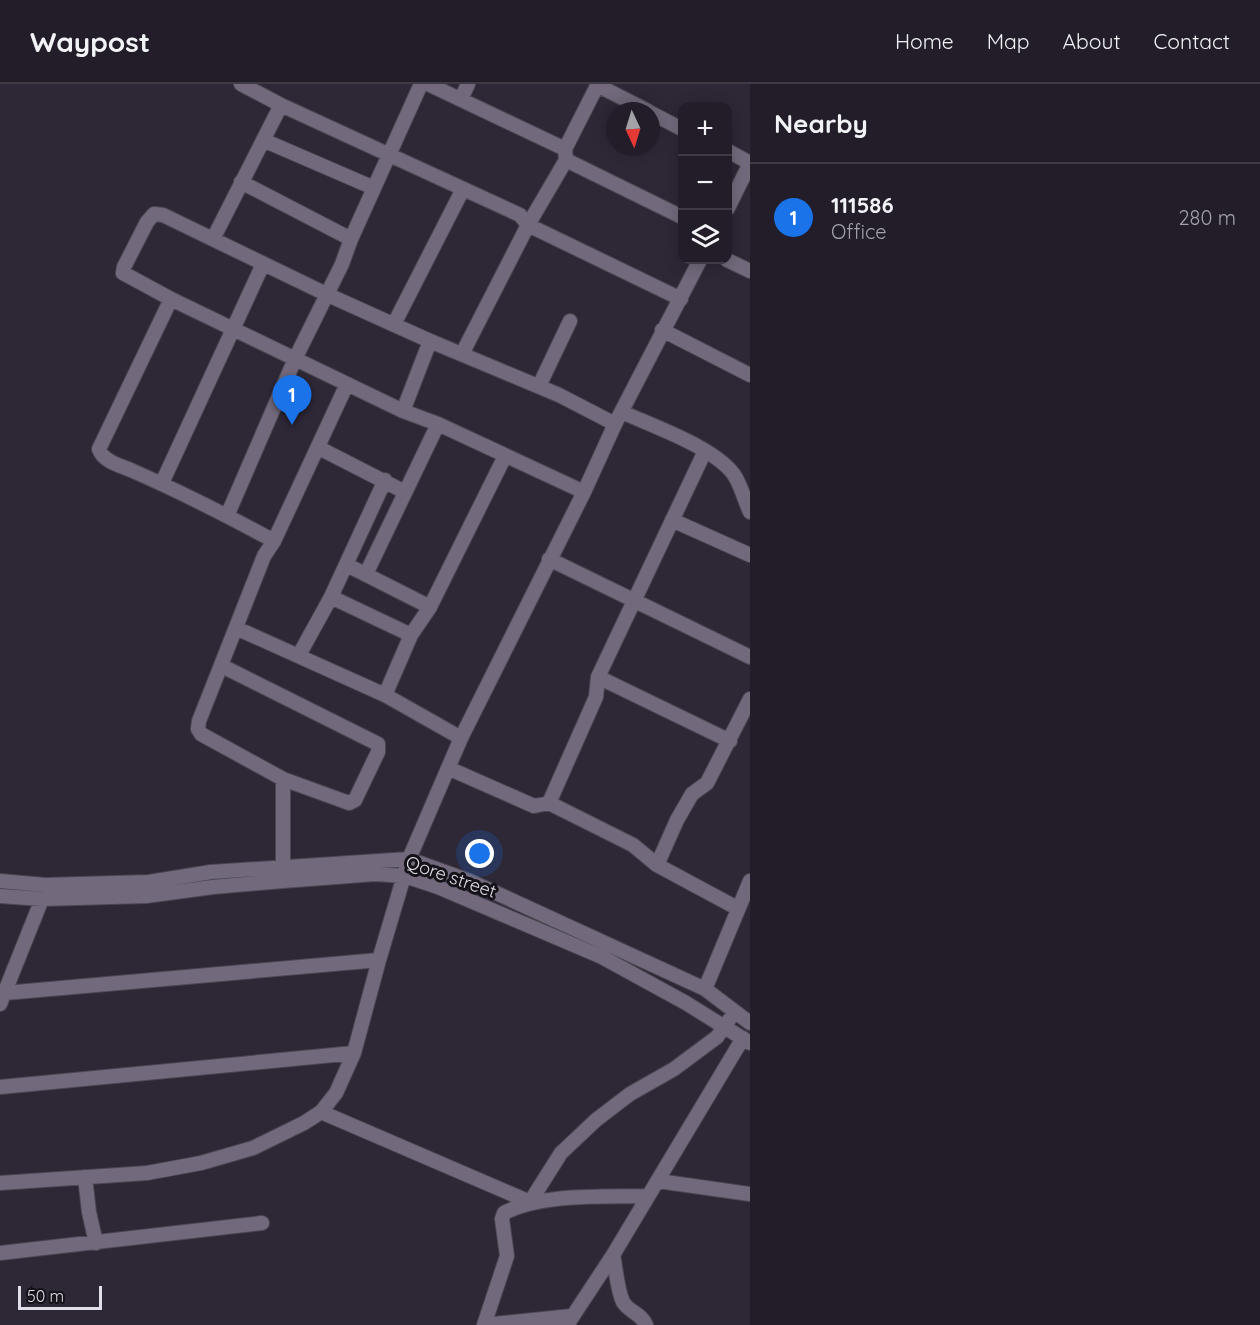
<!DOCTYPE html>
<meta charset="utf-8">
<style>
body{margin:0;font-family:Quicksand,sans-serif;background:#2e2a34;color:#f1f3f6}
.controls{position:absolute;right:18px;top:18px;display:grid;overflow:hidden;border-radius:12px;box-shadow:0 3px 15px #0003}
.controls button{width:54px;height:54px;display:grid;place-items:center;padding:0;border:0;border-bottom:2px solid #3f3b45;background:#221d28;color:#f1f3f6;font:30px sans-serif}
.compass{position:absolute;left:606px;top:18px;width:54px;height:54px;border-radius:50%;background:#221d28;box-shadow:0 3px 15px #0003;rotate:176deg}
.scale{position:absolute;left:18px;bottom:15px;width:84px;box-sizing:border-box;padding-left:6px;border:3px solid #e2dee8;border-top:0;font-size:16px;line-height:21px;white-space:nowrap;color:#e2dee8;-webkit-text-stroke:4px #141118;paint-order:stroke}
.you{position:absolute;left:480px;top:770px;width:21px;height:21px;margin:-15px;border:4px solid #fff;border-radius:50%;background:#1a73e8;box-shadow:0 0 0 9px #1a73e833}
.badge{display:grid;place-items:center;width:39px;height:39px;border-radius:50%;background:#1a73e8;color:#fff;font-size:20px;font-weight:700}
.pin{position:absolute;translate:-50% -50px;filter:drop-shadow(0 2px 3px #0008)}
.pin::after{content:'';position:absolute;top:32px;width:21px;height:18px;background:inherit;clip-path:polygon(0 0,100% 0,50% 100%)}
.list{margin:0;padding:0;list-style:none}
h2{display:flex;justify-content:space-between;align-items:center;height:78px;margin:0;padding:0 24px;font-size:26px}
h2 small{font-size:20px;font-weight:400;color:#a2a2a8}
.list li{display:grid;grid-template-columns:39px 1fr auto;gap:18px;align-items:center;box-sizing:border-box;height:108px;padding:0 24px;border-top:2px solid #3f3b45}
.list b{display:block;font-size:22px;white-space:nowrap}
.list p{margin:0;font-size:20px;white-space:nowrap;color:#a2a2a8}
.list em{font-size:20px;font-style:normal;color:#a2a2a8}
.icon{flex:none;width:33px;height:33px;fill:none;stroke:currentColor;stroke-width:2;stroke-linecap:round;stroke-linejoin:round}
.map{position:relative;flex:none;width:750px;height:1241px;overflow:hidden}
header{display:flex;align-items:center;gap:36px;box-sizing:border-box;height:84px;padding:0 30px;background:#221d28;border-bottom:2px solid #3f3b45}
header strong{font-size:28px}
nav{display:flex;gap:33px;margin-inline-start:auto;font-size:21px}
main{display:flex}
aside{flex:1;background:#221d28}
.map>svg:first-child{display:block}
</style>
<header>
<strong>Waypost</strong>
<nav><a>Home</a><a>Map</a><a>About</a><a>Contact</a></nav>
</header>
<main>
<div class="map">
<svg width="750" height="1241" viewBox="0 0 750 1241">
<rect width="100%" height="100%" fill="#2e2736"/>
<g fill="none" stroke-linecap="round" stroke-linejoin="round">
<g stroke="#4b4652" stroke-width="16">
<path id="minor" d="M241,0L281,21L520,131L528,141L681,215
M428,0L565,65
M597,1L648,27
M461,15L468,0
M651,29L682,45
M263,56L374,104
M728,67L750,79
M566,76L682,133
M241,98L351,155
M728,124L750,79
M213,155L281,21
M727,176L750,187
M171,215L99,365C103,378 122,382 133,387C181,408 228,432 274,457
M394,240L463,105
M662,246L750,291
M462,270L528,141L566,76L565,65L598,0
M539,302L570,237
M403,327L430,257
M622,328C652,342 720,365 736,394C742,405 745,417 750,428
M319,364L405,408
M162,399L263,180
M584,408L438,340L403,327L171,215L123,189L124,183L147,138L154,130L163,131L326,210L430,257L559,311L615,340
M227,432L295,275L342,180L351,155L421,0
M672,436L750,471
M549,475L750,573
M347,481L430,523
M366,490L438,340
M331,513L411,551
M236,544L385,611L461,654
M299,571L331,513L385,396
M222,582L378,660V668L355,716L349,719L283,695L201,650L198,645L199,637L264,472L274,457L347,300
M598,593L730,657
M385,611L411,551L430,523L505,372
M448,684L534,722L549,719L633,761L657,781L737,824
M549,719L596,613L598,593L705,367
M657,781L677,736L692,710L707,699L750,615
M283,783V695
M0,797L45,801L149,798L211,788L409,775L470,797L705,905L750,939
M0,812L42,815L146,812L213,803L283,797L375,790L405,792L438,803L602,873L686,919L750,959
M705,905L750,797
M5,909L379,876
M0,920L42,815
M0,1003L354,969
M321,1028L530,1118
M85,1093L89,1128L96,1159
M658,1097L750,1110
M0,1099L147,1089L201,1079L253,1064L304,1039L321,1028L336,1009L354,969L379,876L409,775L461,654L584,408L615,340L700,176
M530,1118L561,1069L596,1036L630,1010L674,985L717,953L729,936
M0,1169L262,1139
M613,1171C616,1185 617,1205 623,1218C629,1228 642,1230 646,1241
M484,1241L507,1172L502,1135L504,1129C542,1109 604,1113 647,1112
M484,1241L572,1232
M567,1241L613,1171L743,954"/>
</g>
<use href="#minor" stroke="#726a7c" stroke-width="14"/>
</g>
<g text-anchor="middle" stroke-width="6" stroke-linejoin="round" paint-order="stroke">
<g font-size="18" fill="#e2dee8" stroke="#141118">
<text transform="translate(451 793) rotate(19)" y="6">Qore street</text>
</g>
</g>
</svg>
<div class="controls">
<button>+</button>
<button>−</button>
<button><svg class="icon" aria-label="layers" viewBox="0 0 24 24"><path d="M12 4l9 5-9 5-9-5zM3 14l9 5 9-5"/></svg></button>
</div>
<svg class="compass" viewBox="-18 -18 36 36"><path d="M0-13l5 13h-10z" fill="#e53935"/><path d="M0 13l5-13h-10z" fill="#a2a2a8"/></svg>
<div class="scale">50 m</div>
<div class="you"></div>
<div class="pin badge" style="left:292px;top:341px">1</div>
</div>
<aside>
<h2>Nearby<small></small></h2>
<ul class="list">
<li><span class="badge">1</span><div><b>111586</b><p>Office</p></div><em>280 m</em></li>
</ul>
</aside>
</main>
